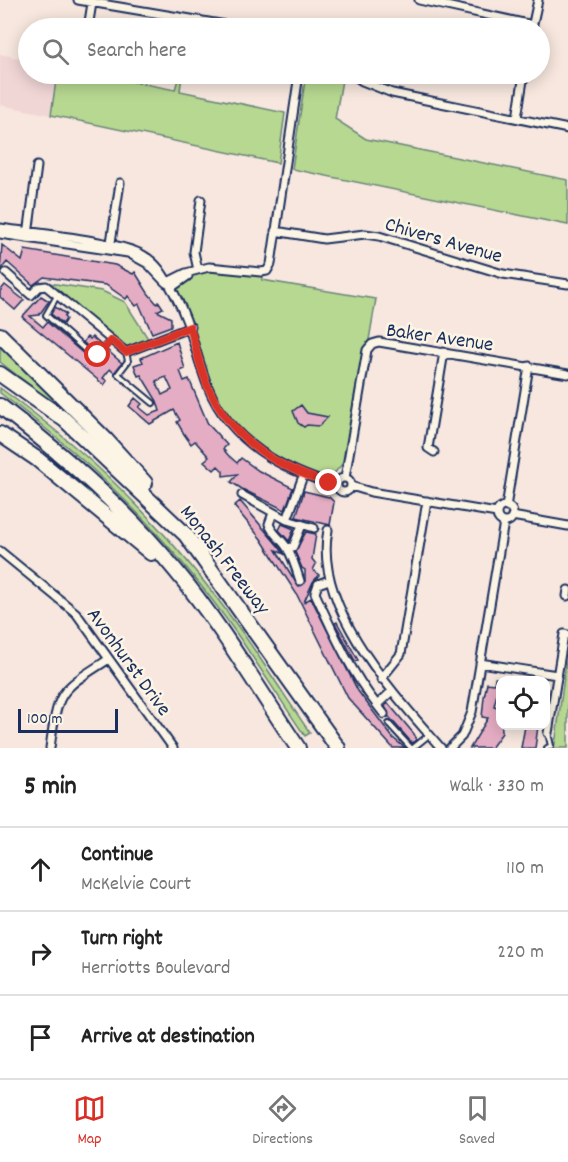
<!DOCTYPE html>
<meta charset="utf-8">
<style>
body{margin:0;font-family:Dekko,sans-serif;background:#f6f6f6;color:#222}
.controls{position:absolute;right:18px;bottom:18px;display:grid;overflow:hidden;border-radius:12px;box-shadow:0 3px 15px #0003}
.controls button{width:54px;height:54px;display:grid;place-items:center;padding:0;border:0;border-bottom:2px solid #e0e0e0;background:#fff;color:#222;font:30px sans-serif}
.scale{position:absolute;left:18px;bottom:15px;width:100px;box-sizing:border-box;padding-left:6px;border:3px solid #1b2f5e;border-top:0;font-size:16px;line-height:21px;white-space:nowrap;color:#1b2f5e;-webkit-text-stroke:4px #fcf5e5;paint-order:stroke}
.stop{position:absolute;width:18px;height:18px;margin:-14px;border:4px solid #d93025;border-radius:50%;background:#fff}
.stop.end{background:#d93025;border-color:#fff;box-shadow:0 2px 6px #0008}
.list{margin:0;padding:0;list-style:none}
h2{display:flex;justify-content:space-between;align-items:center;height:78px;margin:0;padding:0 24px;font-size:26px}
h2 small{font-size:20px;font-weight:400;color:#767676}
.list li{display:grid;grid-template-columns:39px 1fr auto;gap:18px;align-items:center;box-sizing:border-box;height:84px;padding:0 24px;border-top:2px solid #e0e0e0}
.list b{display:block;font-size:22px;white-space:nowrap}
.list p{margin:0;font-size:20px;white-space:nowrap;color:#767676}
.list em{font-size:20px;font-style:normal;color:#767676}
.icon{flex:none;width:33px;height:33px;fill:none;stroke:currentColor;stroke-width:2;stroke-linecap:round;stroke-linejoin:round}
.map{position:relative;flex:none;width:568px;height:748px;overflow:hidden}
.search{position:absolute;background:#fff;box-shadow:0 3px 15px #0003;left:18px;right:18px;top:18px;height:66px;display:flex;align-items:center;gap:15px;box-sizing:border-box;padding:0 21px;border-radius:33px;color:#767676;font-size:22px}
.sheet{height:330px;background:#fff}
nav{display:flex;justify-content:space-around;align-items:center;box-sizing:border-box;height:84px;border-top:2px solid #e0e0e0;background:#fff;font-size:16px;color:#767676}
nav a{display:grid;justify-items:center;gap:3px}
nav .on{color:#d93025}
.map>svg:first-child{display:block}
</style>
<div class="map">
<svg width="568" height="748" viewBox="0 0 568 748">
<rect width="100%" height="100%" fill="#f7e7de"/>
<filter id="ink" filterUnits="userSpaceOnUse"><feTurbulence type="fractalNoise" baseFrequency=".0167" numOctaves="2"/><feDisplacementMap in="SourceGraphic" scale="12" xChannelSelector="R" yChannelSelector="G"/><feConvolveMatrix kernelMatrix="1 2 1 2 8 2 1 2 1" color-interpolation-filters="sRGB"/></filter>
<g filter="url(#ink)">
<path fill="#f1d6d6" d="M0,54L28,60V74H57L51,115L0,105Z"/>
<path fill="#b7d891" stroke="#698478" stroke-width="1.5" d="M57,74H94L175,90L179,75L182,76L180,91L285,113L278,163L51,115Z
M306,74L343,75L335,119L366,139L568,180V225L292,169Z
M198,270L261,272L262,280L376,299L349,456L326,483C312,477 293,473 279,465C214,424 196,356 171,288Z
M49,283L102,291L125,302L149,340L127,348Z
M0,342L93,434L0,362Z
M0,388C77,443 146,508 205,583C243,630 276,683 310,733L305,736C270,685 238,631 198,582C141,510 74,448 0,393Z
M568,647V748H554L556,738Z"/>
<path fill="#e4adc3" stroke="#1b2f5e" stroke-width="1.5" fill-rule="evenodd" d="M2,245L22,261L25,250L115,265L133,274L135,272L148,293L157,304L159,302L163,308L157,311L171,318V326L152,333L139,304L136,306L128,296L126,299L106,285L44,277L33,285L7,262L0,271Z
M5,285L24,300L15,310L0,297V291Z
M41,296L49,301L39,315L30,316L43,327L47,322L86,356L84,359L93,367L107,350L122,363L114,373L110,369L103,378L107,381L104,385L22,317Z
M55,307L66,314L64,317L66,319L63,324L51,314Z
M87,337L90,339L92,337L101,345L93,352L83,342Z
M177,342L185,369L180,371L184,381L189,379L208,424L227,445L223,449L228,455L237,463L241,458L259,471L293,488L285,510L242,489L231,482L238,474L223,476V471L218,466L214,470L204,461L209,457L195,441L191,444L184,434L177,422L180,420L174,410L150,424L129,406L135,398L142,404L139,407L149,415L160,411L157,401L141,375L138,376L134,365L143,362L141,358ZM166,377L172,390L162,395L156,381Z
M301,405L307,413L328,417L319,426L307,425L304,427L298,423L293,411Z
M304,491L329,497L334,502L330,525L296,517Z
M240,501L280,548L284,554L276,550L298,586L305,583V570L302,568L295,552L306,532L316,534L312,559L316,564L313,570L319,575L313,582L304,602L311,598L358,691L393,738L405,748H393L348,698L296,593L261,539L234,506Z
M282,524L294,529L289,541L279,530Z
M337,622L358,660L355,661L335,623Z
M495,678L501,679L494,706L501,708L502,733L491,748H470L488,718L482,717L484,697L487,683L494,684Z
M388,703L414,734L417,740L412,743L389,717L385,706Z
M525,726H538L535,748H521Z"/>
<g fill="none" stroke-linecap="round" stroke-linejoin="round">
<g stroke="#1b2f5e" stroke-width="8">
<path id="service" d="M57,296L46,315L91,355L94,357L111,340
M126,352L128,361L118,374L153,403
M389,724L411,748
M413,748L429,735
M547,748L551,746L548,733"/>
</g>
<g stroke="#1b2f5e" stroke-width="11">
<path id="minor" d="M78,0L244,28
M419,0L533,25
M88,28L92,3
M189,28L190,19
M532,28L538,0
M352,74L362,81L392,93L568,129
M517,118L524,74
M0,228C34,233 117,240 143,255C159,264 165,278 174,293C192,326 195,354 208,387C231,443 283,470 337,486
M275,231L324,239L365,234L379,236L503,274L568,284
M0,234L128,253L148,264L165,282
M28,235L37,166
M110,249L120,183
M198,270L194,252L201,200
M6,273L31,295L39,287L46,286L126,352L191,327
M166,283L186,273L209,267L261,272L267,271L271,264L299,74
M171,288L188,276
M434,452L428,448L444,352
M345,478L367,350L372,344L379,342L568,374
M337 485a7 7 0 1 1 14 0a7 7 0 1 1-14 0Z
M351,486L371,492L497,513
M242,495L287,520L314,528
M497 514a8 8 0 1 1 16 0a8 8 0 1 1-16 0Z
M506,507L529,366
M273,513L269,524C273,535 282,539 287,548C292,556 297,571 300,581
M512,516L568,526
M287,520L303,476
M328,530C313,607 394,694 441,748
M287,548L293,547L302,525
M0,551L76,613L173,748
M329,580L318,584L315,593C333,632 350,671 377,705L392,691
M567,596L568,590
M480,663L557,675
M381,679L401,654L427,501
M377,705L384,714
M548,733L564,634L568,635
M50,748C58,689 59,691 109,659
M450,748L462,736L472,712L504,522"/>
</g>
<g stroke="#1b2f5e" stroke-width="18">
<path id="motorway" d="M0,335L106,440L145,483
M0,374L65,420L186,535L338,748
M0,406C64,455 125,508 176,571C222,626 258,689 298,748
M0,434L37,459L151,553"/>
</g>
<use href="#service" stroke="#fcf5e5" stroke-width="4"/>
<use href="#minor" stroke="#fcf5e5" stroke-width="7"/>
<use href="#motorway" stroke="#fcf5e5" stroke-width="14"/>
</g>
</g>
<g fill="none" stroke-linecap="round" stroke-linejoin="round" filter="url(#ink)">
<path stroke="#d93025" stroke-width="8" d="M98,355L111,340L126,352L190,327C196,347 200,370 209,389C232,440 278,468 329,483"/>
</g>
<g text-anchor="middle" stroke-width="5" stroke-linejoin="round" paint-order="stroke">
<g font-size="21" fill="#1b2f5e" stroke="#fcf5e5">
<text transform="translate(444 239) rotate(16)" y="7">Chivers Avenue</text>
<text transform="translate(440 336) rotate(8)" y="7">Baker Avenue</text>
<text transform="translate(226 559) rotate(52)" y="7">Monash Freeway</text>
<text transform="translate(130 661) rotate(54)" y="7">Avonhurst Drive</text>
</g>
</g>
</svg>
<div class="controls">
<button><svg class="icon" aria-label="locate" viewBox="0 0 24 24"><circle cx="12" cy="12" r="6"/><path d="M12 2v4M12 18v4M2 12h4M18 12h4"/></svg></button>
</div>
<div class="scale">100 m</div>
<div class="stop" style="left:98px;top:355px"></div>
<div class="stop end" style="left:329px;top:483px"></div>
<div class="search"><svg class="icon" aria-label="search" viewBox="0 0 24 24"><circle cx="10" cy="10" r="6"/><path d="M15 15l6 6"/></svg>Search here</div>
</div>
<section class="sheet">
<h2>5 min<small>Walk · 330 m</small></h2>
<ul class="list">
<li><svg class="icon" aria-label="ahead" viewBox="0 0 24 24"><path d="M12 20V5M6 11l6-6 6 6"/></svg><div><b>Continue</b><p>McKelvie Court</p></div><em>110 m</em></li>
<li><svg class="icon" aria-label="right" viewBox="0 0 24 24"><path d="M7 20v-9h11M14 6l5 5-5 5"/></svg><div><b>Turn right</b><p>Herriotts Boulevard</p></div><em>220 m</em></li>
<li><svg class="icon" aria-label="arrive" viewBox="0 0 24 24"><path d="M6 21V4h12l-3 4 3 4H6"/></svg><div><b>Arrive at destination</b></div></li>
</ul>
</section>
<nav>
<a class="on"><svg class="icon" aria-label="map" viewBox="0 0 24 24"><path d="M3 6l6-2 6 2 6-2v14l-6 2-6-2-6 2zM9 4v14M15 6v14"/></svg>Map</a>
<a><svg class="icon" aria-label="directions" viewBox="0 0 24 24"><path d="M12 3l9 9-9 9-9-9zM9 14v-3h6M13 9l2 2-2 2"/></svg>Directions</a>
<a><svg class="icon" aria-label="saved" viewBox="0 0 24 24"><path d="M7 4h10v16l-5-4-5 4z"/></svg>Saved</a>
</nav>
